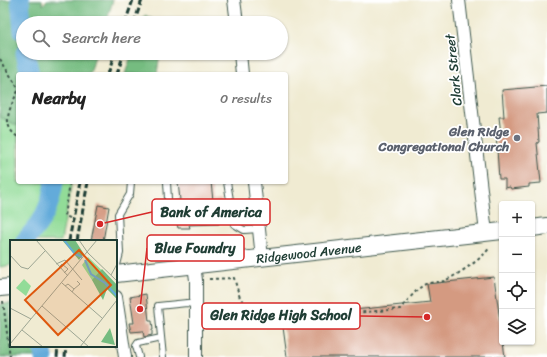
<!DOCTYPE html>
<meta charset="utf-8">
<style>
body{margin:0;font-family:Sriracha,sans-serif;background:#f6f6f6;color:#222}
.controls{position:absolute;right:12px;bottom:12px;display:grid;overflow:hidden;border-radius:4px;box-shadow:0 1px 3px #0004}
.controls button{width:36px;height:36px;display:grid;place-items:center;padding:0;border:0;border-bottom:1px solid #e0e0e0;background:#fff;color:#222;font:20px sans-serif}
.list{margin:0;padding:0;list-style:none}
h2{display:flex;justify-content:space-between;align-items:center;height:52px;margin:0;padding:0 16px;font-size:17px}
h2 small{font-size:13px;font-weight:400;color:#767676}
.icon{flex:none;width:22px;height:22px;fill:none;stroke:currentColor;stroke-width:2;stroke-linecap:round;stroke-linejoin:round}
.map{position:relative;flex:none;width:547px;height:357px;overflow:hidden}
.search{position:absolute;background:#fff;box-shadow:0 1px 3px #0004;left:16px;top:16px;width:272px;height:44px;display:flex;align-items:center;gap:10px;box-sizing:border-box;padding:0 14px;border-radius:22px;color:#767676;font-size:15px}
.panel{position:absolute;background:#fff;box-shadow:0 1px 3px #0004;left:16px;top:72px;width:272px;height:112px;border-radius:4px}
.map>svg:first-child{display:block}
</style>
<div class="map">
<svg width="547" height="357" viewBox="0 0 547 357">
<rect width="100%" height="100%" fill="#fff"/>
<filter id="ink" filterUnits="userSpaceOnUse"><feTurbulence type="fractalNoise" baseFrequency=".025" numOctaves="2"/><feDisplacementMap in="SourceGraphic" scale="8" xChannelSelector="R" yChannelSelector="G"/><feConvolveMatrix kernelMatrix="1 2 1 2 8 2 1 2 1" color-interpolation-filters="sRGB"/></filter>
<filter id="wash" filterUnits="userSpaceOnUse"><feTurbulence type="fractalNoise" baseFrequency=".012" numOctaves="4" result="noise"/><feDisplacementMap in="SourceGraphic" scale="16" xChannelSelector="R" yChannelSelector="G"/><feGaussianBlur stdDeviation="0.9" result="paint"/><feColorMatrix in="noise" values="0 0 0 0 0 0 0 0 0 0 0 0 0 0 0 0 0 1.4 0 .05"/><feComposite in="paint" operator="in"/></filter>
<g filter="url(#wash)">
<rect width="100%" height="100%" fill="#f0ebd2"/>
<path fill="#92dc98" stroke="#588c66" d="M0,0H42V6L23,23V53L18,74V182H72L61,241H11V265L0,267Z"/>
<path fill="#75bc80" stroke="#4a7c5a" d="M0,0H42L43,5L47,0H113L106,23H23V53H96L90,74H18V126L0,117Z
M145,15L160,23H142Z
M132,53H160L157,74H125Z
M11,303V346H52L51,357H0V304Z"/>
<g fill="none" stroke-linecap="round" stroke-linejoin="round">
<path stroke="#64abda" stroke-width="19" d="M20,0L23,31
M25,53L30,74
M25,241C43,220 50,209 54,182
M42,346L44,357"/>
</g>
<g id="blocks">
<path fill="#d49a81" d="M547,86V113L537,114L539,142L537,143L541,183L529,184V187L511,189L510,187L505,188V179H499L496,134H501L499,117H504L502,90Z
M178,182H211L213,201L221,200L224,218H218L219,224L189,225L190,228H178L172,201L180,200Z
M98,205L109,207L103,241H91Z
M494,277L505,357H287L283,327L355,320L354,310L430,302L427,284Z
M146,294L149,321H152L153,330H152V335L144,337L143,331L131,332L129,323H134L130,297Z"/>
</g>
</g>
<g filter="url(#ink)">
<use href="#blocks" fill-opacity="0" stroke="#3e574c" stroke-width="1"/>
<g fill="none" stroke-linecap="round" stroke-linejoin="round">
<g stroke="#3e574c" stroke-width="8">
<path id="service" d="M167,182L168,199
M227,182L234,224L244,230L259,229
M116,269L120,253L118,214L130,194L131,182
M139,357L136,346L138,343L161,338
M163,357L158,306L187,303L197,305"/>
</g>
<g stroke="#3e574c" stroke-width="14">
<path id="minor" d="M234,0L237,23
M459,0L486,233
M240,53L242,74
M254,182L262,258
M194,265L196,280V357
M116,297L125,357"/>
</g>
<g stroke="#3e574c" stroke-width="18">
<g id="tertiary">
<path d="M532,228L547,226"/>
<path id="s1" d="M116,274L502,231"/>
<path d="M0,288L11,287"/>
</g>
</g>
<path stroke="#3e574c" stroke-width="2" stroke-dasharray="3 3" stroke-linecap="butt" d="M0,59L18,88
M18,91C10,108 0,125 18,137
M70,218L65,216L70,182
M209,279L234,278L240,298L248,308L258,311L304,317L400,309C405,304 415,291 421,287C427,281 437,283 444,281C454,277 484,258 489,248
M3,301L10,357"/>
<use href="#service" stroke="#fff" stroke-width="6"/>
<use href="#minor" stroke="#fff" stroke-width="12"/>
<use href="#tertiary" stroke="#fff" stroke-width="16"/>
<path stroke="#1f3d34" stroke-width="3" stroke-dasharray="6 3" stroke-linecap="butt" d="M125,23L133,0
M134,23L142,0
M108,74L115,53
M117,74L124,53
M69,241L80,182
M77,241L88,182
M57,357L58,346
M65,357L66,346"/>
</g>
</g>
<circle fill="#6b7280" stroke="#fff" stroke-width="1.5" cx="517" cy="138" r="4"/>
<g text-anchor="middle" stroke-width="3.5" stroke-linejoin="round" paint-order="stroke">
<g font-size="13" fill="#1f3d34" stroke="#fff">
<text transform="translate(453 70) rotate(-96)" y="5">Clark Street</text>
<text dy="5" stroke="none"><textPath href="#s1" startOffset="194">Ridgewood Avenue</textPath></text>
</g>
<g font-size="13" font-weight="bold" fill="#5b616d" stroke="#fff" text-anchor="end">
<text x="509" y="136">Glen Ridge<tspan x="509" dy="15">Congregational Church</tspan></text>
</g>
</g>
<g transform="translate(10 240)">
<rect width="107" height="107" fill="#f0ebd2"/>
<path d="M78,17L107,45L106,58L97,48L82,40L72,25ZM14,39L21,46L16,56L6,48Z" fill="#92dc98"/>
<path d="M52,0H65L74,14L69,20ZM92,29L107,45L106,58L97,49L93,60L82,40ZM100,88L105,105L91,102Z" fill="#75bc80"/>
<path fill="none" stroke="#64abda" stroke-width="2" d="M54,0L65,14L72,17M75,20L81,34L95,43L107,56"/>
<path fill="none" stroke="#9ca593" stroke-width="1" d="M26,0L58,36M69,0L78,13L107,41M0,15L11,27L18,29L35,11M46,24L55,20L72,40M49,27L52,24L58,29L54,33M101,35L107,24M52,43L92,78M55,46L58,44L64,49L62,52M64,49L70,44L67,41M32,66L79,107M0,68L21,79M12,90L33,107M0,104L87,0M70,107L107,60"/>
<path fill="#de580e" fill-opacity="0.15" stroke="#de580e" stroke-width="2" d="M69,10L101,45L48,95L15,60Z"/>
<rect width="107" height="107" fill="none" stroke="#1f3d34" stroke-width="2"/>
</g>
<path fill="none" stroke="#d62828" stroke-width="1.5" d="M100 224L152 212M140 309L147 248M427 317L360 316"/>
<g fill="#d62828" stroke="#fff" stroke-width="1.5">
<circle cx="100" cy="224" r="4"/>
<circle cx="140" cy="309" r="4"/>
<circle cx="427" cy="317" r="4"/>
</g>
<g fill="#fff" stroke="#d62828" stroke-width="1.5">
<rect x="152" y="199" width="118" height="26" rx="4"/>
<rect x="147" y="235" width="97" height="26" rx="4"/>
<rect x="202" y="303" width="158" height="26" rx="4"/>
</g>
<g font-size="14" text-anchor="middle" font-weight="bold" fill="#1f3d34">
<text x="211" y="217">Bank of America</text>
<text x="195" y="253">Blue Foundry</text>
<text x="281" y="320">Glen Ridge High School</text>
</g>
</svg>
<div class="controls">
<button>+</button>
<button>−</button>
<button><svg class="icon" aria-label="locate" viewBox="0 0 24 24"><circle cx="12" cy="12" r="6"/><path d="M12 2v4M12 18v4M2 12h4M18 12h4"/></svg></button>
<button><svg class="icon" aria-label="layers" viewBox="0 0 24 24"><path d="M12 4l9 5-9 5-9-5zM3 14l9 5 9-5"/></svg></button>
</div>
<div class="search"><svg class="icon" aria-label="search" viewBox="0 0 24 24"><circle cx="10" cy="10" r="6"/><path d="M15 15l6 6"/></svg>Search here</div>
<section class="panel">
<h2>Nearby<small>0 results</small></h2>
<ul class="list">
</ul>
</section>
</div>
